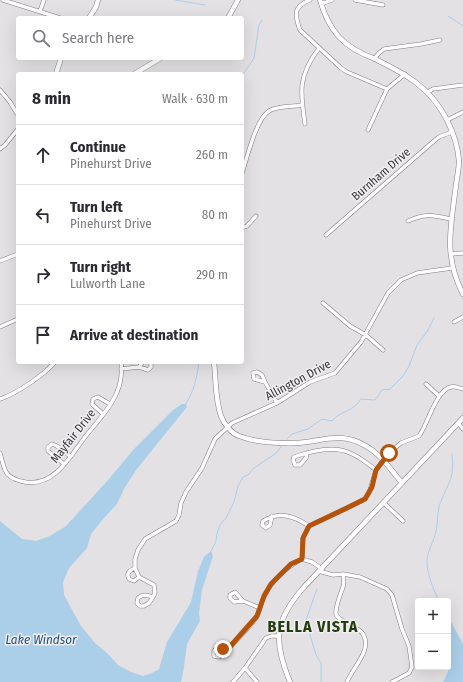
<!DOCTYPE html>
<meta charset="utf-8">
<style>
body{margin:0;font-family:"Fira Sans Condensed",sans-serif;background:#f7f7f7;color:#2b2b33}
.controls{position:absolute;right:12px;bottom:12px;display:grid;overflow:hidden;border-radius:4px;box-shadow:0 4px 16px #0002}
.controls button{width:36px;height:36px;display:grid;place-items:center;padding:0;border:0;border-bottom:1px solid #e1e1e2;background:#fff;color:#2b2b33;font:20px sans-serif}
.stop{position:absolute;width:12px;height:12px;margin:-9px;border:3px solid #b45309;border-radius:50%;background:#fff}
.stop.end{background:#b45309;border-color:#fff;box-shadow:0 1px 4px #0008}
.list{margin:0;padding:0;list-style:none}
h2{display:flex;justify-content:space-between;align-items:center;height:52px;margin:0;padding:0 16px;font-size:17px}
h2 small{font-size:13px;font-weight:400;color:#7c7c81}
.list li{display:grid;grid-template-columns:26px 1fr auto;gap:12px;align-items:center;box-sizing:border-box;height:60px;padding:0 16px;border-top:1px solid #e1e1e2}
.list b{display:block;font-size:15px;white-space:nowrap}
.list p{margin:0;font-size:13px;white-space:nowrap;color:#7c7c81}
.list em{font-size:13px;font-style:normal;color:#7c7c81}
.icon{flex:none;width:22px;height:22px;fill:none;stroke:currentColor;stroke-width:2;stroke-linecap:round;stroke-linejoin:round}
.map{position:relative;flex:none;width:463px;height:682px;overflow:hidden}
.search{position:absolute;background:#fff;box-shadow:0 4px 16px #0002;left:16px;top:16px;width:228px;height:44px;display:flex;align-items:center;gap:10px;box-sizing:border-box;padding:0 14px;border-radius:4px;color:#7c7c81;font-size:15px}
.panel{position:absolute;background:#fff;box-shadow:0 4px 16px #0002;left:16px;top:72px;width:228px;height:292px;border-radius:4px}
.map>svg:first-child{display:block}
</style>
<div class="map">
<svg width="463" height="682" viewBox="0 0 463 682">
<rect width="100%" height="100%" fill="#e4e1e5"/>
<path fill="#abcee9" d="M182,404H186L187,407L136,470L124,489L117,504L103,519L91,534L87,548L69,568L63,582L64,595L81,626L95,643L108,654L118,665L131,672L143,676L152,673L159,669L167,642L191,602L198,571L204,557L211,551L213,556L202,590L199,613L200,621L187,644L184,667L181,682H0V521L22,539L36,541L50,536L66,526L109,479L134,449L173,410Z
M448,616L463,644V682H443L448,672Z"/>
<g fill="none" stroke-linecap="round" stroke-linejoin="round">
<path stroke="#abcee9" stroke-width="1" d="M175,0L205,5
M448,16L463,26
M242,76L254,58L259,25L262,20
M185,405C194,392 197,377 199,362
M287,439L292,434L308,429L322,419L332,421C341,410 353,412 361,399L375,400L382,390L390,389L403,376L409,366L417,345L428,330L434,318
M211,551L216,541L217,533L220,525L226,518L234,502L238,486L243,477L248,475L254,468L275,454L281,447
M317,589L306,620L308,623L310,635L316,655L321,663V682
M439,601C434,592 426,571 427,560C428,550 434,541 436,531C438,521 437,510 441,501C449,482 455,476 452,454"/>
<g stroke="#7f7d80" stroke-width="4.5">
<path id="street" d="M3,0L60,18
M310,0C294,6 294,14 300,30L341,68L347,72L387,89
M355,0L383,5
M321,4L332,0
M40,11L44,0
M374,59L379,53L384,49L421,44L440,40
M0,90L10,102L18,115
M428,92L433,89L463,85
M447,120L463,112
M305,124C300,91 298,76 319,48
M368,130L387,89L405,74
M0,149L5,145L18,129
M242,173C247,158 256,119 269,111C277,106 292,107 302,105
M408,221C427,213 432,215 451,219
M242,228L247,226L256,216
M326,235L434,141L439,137L452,132
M451,254L463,253
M0,261L18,254
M323,303L350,326L366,335L383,350
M454,322L463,317
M0,327L18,319
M139,367L143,362
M121,369L139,367L148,370L151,367V362
M257,372L262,375L265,382L254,379L253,373Z
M265,382L277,403
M426,384L439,396
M0,399C16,394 44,375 55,362
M103,414L93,405L92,404L93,399L98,397L110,404
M458,423L463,429
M0,453C5,471 4,478 25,482C54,487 70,457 85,437C96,423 110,409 117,392C121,383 122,372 121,362
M307,453L306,458L300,465H295L293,460L294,457C311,451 333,445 350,453C360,457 368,464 376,470
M64,464L48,451V447L52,444L57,446L70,456
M384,503L403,521
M272,516L270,525L266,528L262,525L263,521C280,511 294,516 309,526
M302,559L303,538L309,526L365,499L369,493L376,470L389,453L401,443L419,436C428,424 436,390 451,387C455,386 459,388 463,389
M135,568C129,571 126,573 129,579L134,581L139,577
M319,571L333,575L343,574
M153,597L149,603L144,606H140L137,603L138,598C143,594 147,595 153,597L155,593L154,585L139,577L135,568V559L138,550L145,539L176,521L179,515L181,503L186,492L202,468L215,439L232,423L277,403L310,382L335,373L361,342L388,293L401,280L417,273L452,268
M243,601L234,602L230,598V595L235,592L243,601L260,608
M227,650L219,657L214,656V651L216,649L227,650C237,640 248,629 256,618C260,611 261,602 265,595C273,579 287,567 302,559L312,562L322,569
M245,668L257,682
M233,682L245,668L266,638L271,636H278
M347,682C352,668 373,650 363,634C358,626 338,622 336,614C335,607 341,593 343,587C344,582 344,578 343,574L360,577L387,589L392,595L402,629L409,646L412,667L409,673L392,682"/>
</g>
<g stroke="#7f7d80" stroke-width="5.5">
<path id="secondary" d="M320,0C324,14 329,26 339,37C349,48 362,54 375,59C406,74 431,88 447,120C453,132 458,147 459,161C459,169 457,177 456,185C451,226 443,255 463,294
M89,18L96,7L98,0
M228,18L238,0
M56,74L61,58
M134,74L161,58
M214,362C216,379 215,399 221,416C224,424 231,433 239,436C254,442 279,444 296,443C320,442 340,431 364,445C380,453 391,470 402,483
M290,682C273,641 274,621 304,587L463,418"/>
</g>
<use href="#street" stroke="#fff" stroke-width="3.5"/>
<use href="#secondary" stroke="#fff" stroke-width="4.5"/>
</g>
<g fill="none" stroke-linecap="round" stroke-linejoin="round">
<path stroke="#b45309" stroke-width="5" d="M223,649L227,650L257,616L264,596L271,584L291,564L302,559L303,538L309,526L347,508L365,499L372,487L376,470L389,453"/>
</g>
<g text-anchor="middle" stroke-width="3" stroke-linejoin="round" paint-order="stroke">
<g font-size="12" fill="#373638" stroke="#f1eef2">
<text transform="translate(381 174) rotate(-41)" y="4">Burnham Drive</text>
<text transform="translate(298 380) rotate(-28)" y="4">Allington Drive</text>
<text transform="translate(73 436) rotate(-52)" y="4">Mayfair Drive</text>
</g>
<g font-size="13" font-style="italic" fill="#1c5479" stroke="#f1eef2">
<text x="41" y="644">Lake Windsor</text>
</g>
<g font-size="16" font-weight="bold" letter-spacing="1" fill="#223d0e" stroke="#f1eef2">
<text x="313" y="632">BELLA VISTA</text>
</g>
</g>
</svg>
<div class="controls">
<button>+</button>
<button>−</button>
</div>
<div class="stop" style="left:389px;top:453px"></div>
<div class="stop end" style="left:223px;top:649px"></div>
<div class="search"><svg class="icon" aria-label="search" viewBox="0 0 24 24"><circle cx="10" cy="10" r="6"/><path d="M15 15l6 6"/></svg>Search here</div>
<section class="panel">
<h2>8 min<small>Walk · 630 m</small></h2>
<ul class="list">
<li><svg class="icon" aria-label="ahead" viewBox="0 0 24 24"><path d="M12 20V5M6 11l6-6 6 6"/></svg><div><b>Continue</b><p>Pinehurst Drive</p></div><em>260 m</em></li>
<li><svg class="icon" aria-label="left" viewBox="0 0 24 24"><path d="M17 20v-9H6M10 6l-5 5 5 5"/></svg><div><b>Turn left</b><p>Pinehurst Drive</p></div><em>80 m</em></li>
<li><svg class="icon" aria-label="right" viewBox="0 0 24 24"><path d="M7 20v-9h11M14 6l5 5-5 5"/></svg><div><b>Turn right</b><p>Lulworth Lane</p></div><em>290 m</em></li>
<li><svg class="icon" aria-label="arrive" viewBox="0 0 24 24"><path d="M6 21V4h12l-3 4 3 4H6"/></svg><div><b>Arrive at destination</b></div></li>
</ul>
</section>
</div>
